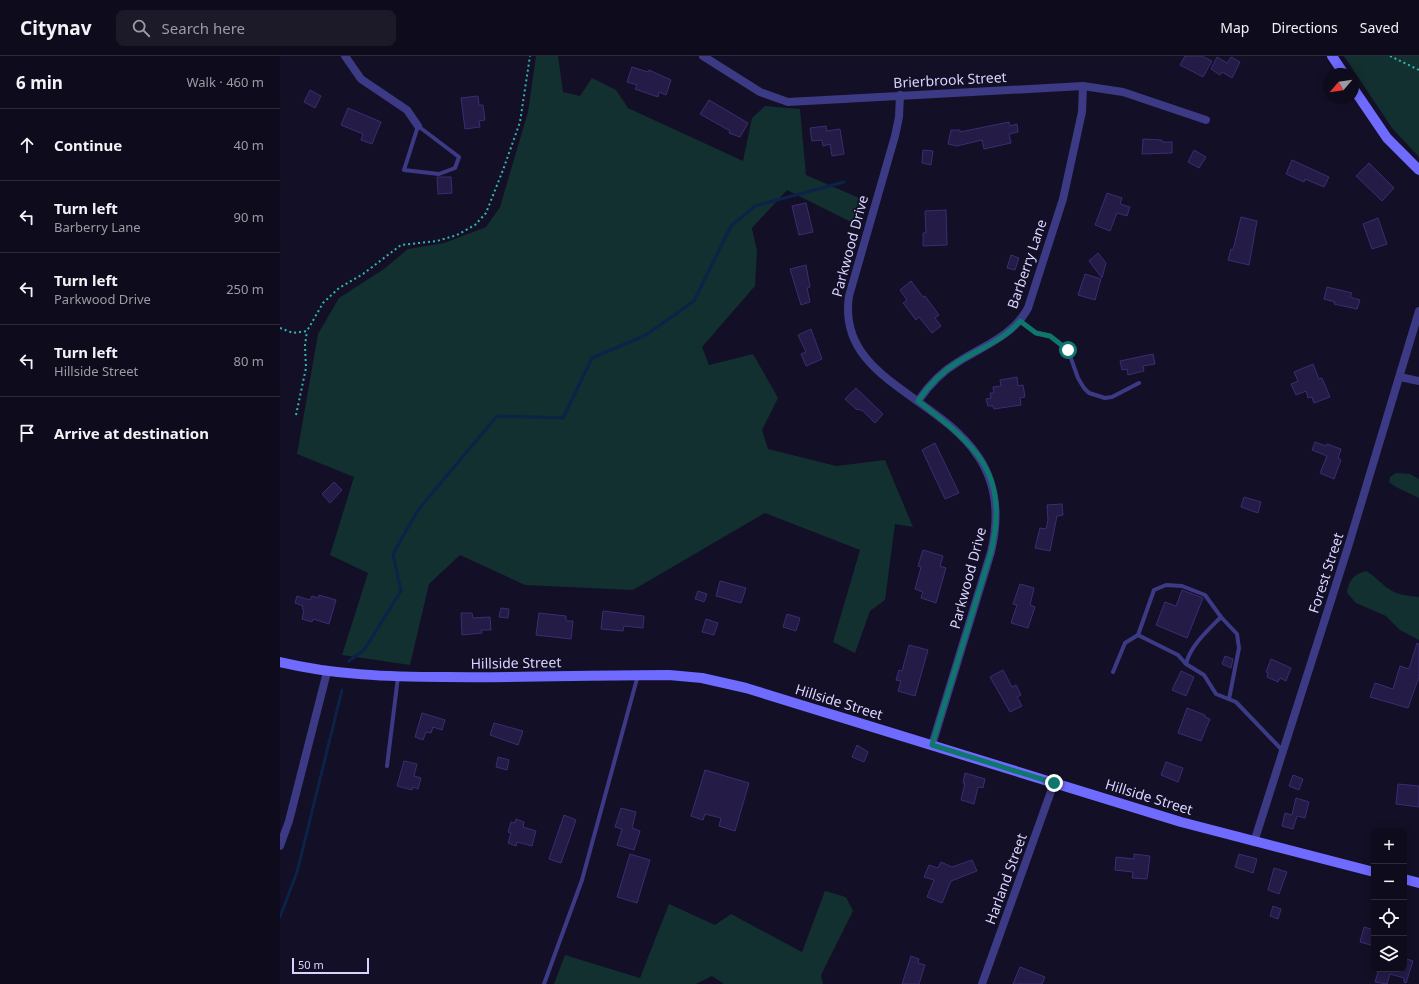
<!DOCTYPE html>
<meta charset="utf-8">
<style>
body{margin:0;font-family:"Noto Sans",sans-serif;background:#1c1929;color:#f1f3f6}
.controls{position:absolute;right:12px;bottom:12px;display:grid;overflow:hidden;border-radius:8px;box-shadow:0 2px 10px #0003}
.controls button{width:36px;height:36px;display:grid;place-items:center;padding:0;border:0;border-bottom:1px solid #2e2b3b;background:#0e0b1c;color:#f1f3f6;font:20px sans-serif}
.compass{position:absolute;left:1043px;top:12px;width:36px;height:36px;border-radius:50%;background:#0e0b1c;box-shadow:0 2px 10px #0003;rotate:241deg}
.scale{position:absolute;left:12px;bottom:10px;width:77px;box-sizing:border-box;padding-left:4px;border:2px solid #d9d4ff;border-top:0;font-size:11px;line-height:14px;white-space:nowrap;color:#d9d4ff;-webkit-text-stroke:3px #130f26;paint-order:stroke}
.stop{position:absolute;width:12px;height:12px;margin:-9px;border:3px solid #0f766e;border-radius:50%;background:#fff}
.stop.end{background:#0f766e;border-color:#fff;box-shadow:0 1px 4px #0008}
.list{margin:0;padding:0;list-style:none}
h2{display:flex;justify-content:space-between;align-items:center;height:52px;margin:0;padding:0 16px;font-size:17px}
h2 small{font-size:13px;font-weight:400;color:#9b9ba3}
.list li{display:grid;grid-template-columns:26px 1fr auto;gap:12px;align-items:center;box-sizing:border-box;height:72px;padding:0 16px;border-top:1px solid #2e2b3b}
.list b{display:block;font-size:15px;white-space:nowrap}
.list p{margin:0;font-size:13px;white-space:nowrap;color:#9b9ba3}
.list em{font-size:13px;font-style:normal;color:#9b9ba3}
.icon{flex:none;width:22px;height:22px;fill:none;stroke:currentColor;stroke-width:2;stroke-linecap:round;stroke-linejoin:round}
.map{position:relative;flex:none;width:1139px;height:928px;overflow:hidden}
header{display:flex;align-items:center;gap:24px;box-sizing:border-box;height:56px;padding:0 20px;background:#0e0b1c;border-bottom:1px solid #2e2b3b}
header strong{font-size:19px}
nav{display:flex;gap:22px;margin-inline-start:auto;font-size:14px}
.search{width:280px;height:36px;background:#1c1929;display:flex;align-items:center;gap:10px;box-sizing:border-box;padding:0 14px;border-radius:8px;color:#9b9ba3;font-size:15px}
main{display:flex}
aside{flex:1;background:#0e0b1c}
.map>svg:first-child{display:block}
</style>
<header>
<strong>Citynav</strong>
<div class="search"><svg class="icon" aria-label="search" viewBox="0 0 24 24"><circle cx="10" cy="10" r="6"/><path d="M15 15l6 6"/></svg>Search here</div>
<nav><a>Map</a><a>Directions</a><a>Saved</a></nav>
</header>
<main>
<aside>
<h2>6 min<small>Walk · 460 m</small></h2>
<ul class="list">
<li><svg class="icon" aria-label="ahead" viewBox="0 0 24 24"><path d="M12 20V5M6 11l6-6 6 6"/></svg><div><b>Continue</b></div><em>40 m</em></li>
<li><svg class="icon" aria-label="left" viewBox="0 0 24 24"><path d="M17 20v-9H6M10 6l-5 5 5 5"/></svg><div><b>Turn left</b><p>Barberry Lane</p></div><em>90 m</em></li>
<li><svg class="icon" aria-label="left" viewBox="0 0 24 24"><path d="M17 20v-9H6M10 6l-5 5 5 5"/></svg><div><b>Turn left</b><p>Parkwood Drive</p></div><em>250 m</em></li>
<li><svg class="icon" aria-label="left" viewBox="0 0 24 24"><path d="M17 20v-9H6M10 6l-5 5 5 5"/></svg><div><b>Turn left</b><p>Hillside Street</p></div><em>80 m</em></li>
<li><svg class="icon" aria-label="arrive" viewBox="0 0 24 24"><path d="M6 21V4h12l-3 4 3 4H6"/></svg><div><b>Arrive at destination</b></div></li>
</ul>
</aside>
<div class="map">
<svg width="1139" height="928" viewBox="0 0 1139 928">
<rect width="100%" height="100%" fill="#130f26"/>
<path fill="#12302f" d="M256,0H278L283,36L300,40L312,22L336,34L348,52L463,105L472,62L485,50L520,53L526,119L586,145L577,169L507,134L472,172L477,195L475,230L422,291L429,309L473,298L498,342L482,374L488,393L556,410L605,404L633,471L615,468L605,544L590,555L575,597L553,586L580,494L485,457L353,534L245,529L180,499L149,528L130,609L62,599L88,517L50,499L74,421L17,398L38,278L59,242L104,213L128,193L164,187L206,171L220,151L248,56Z
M1064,0H1139V101L1112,72Z
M1116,417L1130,418L1139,423V442L1116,431L1109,426L1110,421Z
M1086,515C1095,520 1100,527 1109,533C1117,539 1129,540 1139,541V584L1120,574L1106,560L1076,547L1067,537C1069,524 1073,519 1086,515Z
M545,835L566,841L573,855L541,919L543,928H444L432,920L416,928H274L285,899L360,922L389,848L435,869L451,858L522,896Z"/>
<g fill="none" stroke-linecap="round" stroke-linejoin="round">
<path stroke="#0c2248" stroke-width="3" d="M69,605L84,594L121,535L113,498L138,454L217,360L283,362L312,302L366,279L414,245L451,170L475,150L564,126
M0,861L17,816L62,634"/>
</g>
<path fill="#241b47" stroke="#3b2d73" d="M905,0H922L932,5L923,21L900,9Z
M937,1L947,7L951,1L960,6L952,22L942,16L940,19L931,13Z
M352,11L368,16L369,14L391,24L386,39L379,36L378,41L355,33L357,29L347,26Z
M30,34L41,40L35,52L24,46Z
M198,40L199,49H203L205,64L199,65L200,71L185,73L181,42Z
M429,44L468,67L460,81L449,77L450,75L420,58Z
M68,52L101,66L92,88L81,84L83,78L61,69Z
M729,66L730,70L737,68L738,76L729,78L731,87L704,93L702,84L677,90L668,88L671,74H680V76Z
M546,70L547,75L560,73L564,98L552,100L550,88L543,90L542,84L532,85L530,72Z
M863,83L882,84V86H892V97L862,98Z
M643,94L653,95L651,109L642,107Z
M914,94L926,101L919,112L908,106Z
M1012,104L1049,121L1044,131L1025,123L1024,126L1006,118Z
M1089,107L1114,132L1102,145L1076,120Z
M157,121H171L172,137L158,138Z
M827,137L842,142L840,148L850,151L847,160L837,157L830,175L815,169Z
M526,147L533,176L519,179L512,150Z
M666,154L667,189L643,190V177H646L645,155Z
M961,161L977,165L969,209L948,204L951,193L953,194Z
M1098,162L1107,188L1092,193L1083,168Z
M818,197L826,207L822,222L809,205Z
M731,199L739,202L735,214L727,212Z
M526,209L530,231L527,232L530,246L521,249L510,213Z
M805,218L821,223L815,244L798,239Z
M631,225L643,241L645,240L659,259L655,262L661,270L652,277L639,261L636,264L623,247L627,244L620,234Z
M1047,231L1072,237L1070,241L1080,244L1077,253L1054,248L1055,246L1044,243Z
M531,273L542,303L526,310L521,298L526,296L518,279Z
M873,298L875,308L863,310L864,315L848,319L847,313L842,314L840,305Z
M1033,308L1039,323L1042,322L1050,341L1034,347L1032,341L1028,342L1026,335L1016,339L1011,328L1018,325L1014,316Z
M737,321L738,330L743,329L745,341L740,342L741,349L714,353L713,350H708L706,343L711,342L710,337H714L713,331L721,330L720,324Z
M576,332L603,358L595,367L583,355L578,353L577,354L565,343Z
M1035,386L1046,390L1047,388L1061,393L1058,402L1061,404L1054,423L1040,417L1047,400L1032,394Z
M655,387L679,437L665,443L642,394Z
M54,426L62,434L50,447L42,438Z
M964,441L981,446L978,457L961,451Z
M782,448L783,459L777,460L770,495L755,492L760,472L766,473L768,464L767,449Z
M643,494L663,500L660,510L666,512L656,547L641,542L643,536L635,533L641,511L638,510Z
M440,525L466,532L461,547L436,540Z
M740,528L754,532L750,549L755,551L748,572L731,567L737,549L733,548Z
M902,534L923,542L907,582L876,569L885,546L896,550Z
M418,535L427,538L424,546L415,543Z
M39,539L56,544L49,568L33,563L32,566L22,563L24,554L22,553L23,550L15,547L17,540L30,544L32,540L38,542Z
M221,552L229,553L228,562L219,561Z
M323,555L364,560L363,572L344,570L343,575L321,573Z
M181,557H192L193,562L210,561L211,574H201L202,577L182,579Z
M259,557L286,560V565H293L291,583L256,579Z
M507,558L520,562L516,575L503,571Z
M426,563L438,567L434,579L422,576Z
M1137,587L1139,588V621L1128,652L1090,641L1095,627L1113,633L1120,610L1129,613Z
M629,589L648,594L635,640L618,635L621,625L616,624L619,614L622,615Z
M945,600L953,603L951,612L942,608Z
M991,603L1011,612L1006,625L1000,622L998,626L987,621L988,617L986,616Z
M723,614L732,631L736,629L741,639L737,641L742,650L730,656L710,621Z
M901,615L914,621L906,640L892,634Z
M907,652L925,659V661L930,663L921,685L898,677Z
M142,657L165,664L162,674L153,671L151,677L146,676L143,684L135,681Z
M214,667L243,675L238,689L210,679Z
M577,689L588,696L584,706L572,701Z
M218,701L229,704L227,714L216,711Z
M124,705L137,708L134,720L141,722L138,733L133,731L132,734L117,730Z
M886,706L903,712L898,726L881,719Z
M425,714L469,727L455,775L439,770L441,762L425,758L423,764L411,760Z
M685,717L705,723L703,732L698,731L694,748L681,744L685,727H683Z
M1013,719L1023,723L1019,734L1009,730Z
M1118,728L1139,730V751L1116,748Z
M1016,742L1029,746L1025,762L1017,760L1013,773L1002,770L1005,757L1012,759Z
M341,752L356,756L352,772L360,775L354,794L337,789L342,773L335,771Z
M284,759L296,764L281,807L269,803Z
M236,763L244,766L243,771L256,775L252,790L237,786L236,790L228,787L231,777L228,776L231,766L235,767Z
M350,798L370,804L357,847L337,841Z
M854,798L870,800L867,823L852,822L853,816L835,814L836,801L854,803Z
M959,798L977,803L973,817L955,811Z
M692,804L697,815L671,825L662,847L647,841L654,824L644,821L649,809L658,812L661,806L672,811Z
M994,812L1007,816L999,838L988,834Z
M993,850L1001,853L998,863L990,860Z
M1084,871L1094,874V890L1080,886Z
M631,900L639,903L638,907L645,909L639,928H622Z
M1124,902L1133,905L1126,927L1124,926V922L1110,918L1107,928L1095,926L1099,913H1124Z
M740,911L765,921L762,928H733Z"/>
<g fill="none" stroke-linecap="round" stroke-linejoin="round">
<path stroke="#2fb8b0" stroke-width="2" stroke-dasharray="2 3" stroke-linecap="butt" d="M1110,0L1139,14
M0,272L13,277L27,275L43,247L59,232L83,218L121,189L157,185L177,179L195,169L206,157L223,114L240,66L250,0
M16,359L26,312L25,289L27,275"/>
<path stroke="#3d3a85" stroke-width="4" d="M138,70L179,101L175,112L159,118L124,114Z
M740,265L756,277L770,280L788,294L798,322L804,332L809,337L825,342L832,341L859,327
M941,561L957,578L959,592L949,643
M906,608C910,590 928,574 941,561L925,539L902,530L886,529L874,534L858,579L898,599L906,608L924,619L936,638L956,646L1003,695
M833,616L845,587L858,579
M107,710L118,621
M264,928L302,824L358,619"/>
<path stroke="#3d3a85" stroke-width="8" d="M65,0L81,23L127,54L138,70
M423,0L480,36L508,46L803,30L843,36L926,64
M620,39L619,61L615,80L569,240C552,353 748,341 711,496L652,689
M1120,321L1139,325
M638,345C649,329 661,316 678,306C703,290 733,280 748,252L783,143L802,56L803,30
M974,786L1068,491L1139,255
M0,790L9,765L47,616
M702,928L774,727"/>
<path stroke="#6f6bff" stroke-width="10" d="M1052,0L1064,18
M1073,32L1107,82L1139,114
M0,606C55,619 109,621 165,621C240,622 314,619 389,619L422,622L466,632L901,766L1094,816
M1124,823L1139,827"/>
</g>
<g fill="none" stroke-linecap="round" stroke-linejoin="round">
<path stroke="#0f766e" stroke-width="5" d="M774,727L652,689L711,496C730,416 695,389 638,345C649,329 661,316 678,306C699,293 724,284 740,265L756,277L770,280L788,294"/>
</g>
<g text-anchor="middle" stroke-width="3.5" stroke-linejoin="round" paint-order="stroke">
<g font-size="14" fill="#d9d4ff" stroke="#130f26">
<text transform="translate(670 24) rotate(-3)" y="5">Brierbrook Street</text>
<text transform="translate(570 190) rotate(-75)" y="5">Parkwood Drive</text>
<text transform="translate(747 208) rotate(-71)" y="5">Barberry Lane</text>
<text transform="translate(1046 517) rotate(-72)" y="5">Forest Street</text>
<text transform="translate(688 522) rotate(-75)" y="5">Parkwood Drive</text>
<text transform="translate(236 607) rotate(-1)" y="5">Hillside Street</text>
<text transform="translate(559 646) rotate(17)" y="5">Hillside Street</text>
<text transform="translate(869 741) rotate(17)" y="5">Hillside Street</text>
<text transform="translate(726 823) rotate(-70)" y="5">Harland Street</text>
</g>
</g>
</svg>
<div class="controls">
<button>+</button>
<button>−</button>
<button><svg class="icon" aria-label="locate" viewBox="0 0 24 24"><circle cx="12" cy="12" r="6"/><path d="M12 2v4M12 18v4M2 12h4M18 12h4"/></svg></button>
<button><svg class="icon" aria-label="layers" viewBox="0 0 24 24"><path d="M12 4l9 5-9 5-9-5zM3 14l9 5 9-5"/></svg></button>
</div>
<svg class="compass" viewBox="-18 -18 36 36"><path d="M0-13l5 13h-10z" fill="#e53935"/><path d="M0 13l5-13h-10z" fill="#9b9ba3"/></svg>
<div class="scale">50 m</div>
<div class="stop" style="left:788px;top:294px"></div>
<div class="stop end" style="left:774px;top:727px"></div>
</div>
</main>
